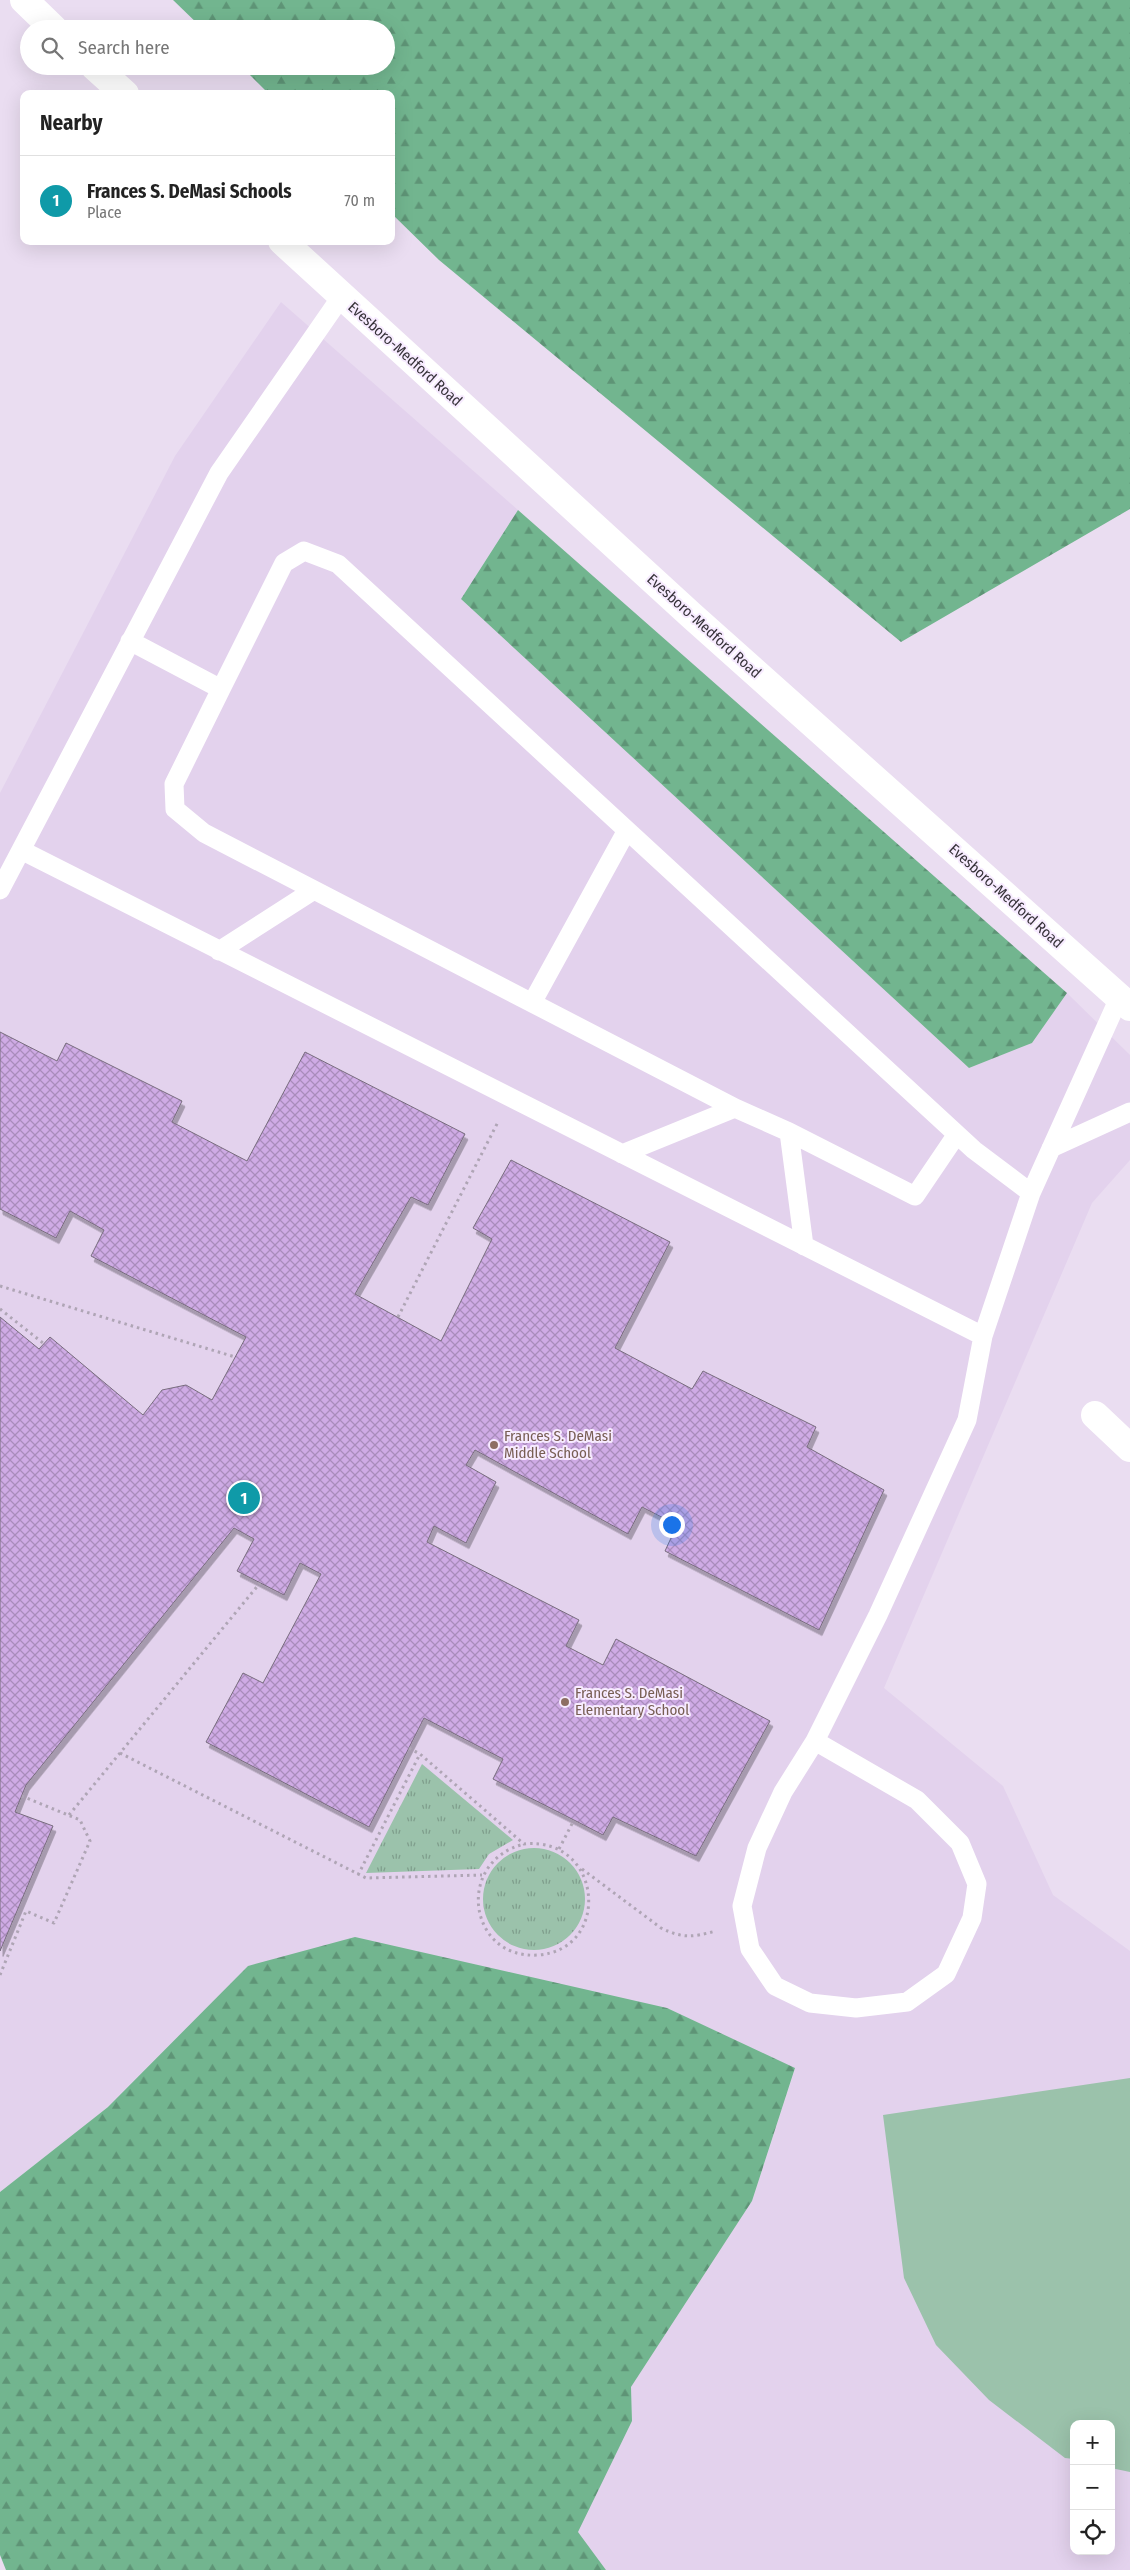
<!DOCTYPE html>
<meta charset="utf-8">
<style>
body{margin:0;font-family:"Fira Sans Condensed",sans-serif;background:#f2f2f2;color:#222}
.controls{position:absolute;right:15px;bottom:15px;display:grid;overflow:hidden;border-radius:10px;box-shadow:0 5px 20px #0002}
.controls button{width:45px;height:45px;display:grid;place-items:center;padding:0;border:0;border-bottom:1px solid #e0e0e0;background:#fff;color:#222;font:25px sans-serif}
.you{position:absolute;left:671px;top:1524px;width:18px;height:18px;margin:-12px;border:4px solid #fff;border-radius:50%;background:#1a73e8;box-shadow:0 0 0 8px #1a73e833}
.badge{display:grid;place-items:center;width:32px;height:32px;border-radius:50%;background:#d93025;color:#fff;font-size:16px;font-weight:700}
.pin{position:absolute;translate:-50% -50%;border:2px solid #fff;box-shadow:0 1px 5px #0006}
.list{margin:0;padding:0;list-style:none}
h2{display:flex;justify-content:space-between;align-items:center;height:65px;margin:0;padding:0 20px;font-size:21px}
h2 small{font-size:16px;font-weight:400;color:#767676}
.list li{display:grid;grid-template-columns:32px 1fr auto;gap:15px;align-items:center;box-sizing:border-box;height:90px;padding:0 20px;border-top:1px solid #e0e0e0}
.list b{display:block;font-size:19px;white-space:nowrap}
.list p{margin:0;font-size:16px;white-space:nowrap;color:#767676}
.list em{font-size:16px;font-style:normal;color:#767676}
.icon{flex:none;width:28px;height:28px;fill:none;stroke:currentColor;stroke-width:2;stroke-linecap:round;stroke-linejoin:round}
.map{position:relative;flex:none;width:1130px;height:2570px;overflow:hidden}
.search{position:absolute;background:#fff;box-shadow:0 5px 20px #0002;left:20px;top:20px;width:375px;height:55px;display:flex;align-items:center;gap:12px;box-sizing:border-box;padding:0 18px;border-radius:28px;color:#767676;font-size:19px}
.panel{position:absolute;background:#fff;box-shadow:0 5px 20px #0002;left:20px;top:90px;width:375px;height:155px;border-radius:10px}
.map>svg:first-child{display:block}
</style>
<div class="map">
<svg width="1130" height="2570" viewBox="0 0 1130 2570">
<defs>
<pattern id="grass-tufts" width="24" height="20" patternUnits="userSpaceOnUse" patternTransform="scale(1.25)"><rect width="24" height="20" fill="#9bc2ab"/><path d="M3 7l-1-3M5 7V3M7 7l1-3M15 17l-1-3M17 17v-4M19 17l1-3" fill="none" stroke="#7f9e8c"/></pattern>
<pattern id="forest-firs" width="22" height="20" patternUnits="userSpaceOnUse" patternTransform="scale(1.25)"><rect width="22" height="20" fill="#72b58f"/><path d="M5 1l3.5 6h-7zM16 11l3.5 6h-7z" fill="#5e9476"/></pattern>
<pattern id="building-cross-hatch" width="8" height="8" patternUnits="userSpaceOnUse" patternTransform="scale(1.25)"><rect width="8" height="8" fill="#cfabe5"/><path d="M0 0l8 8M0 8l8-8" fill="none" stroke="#a98cbb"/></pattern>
<filter id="shadow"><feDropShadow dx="3" dy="5.5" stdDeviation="0" flood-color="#0004"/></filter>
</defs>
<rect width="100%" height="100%" fill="#eaddf1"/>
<path fill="#e3d2ed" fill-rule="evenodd" d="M281,302L518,510L461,599L969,1068L1032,1043L1067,993L1130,1055V1160L1092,1203L884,1688L1003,1786L1053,1895L1130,1951V2570H606L577,2532L632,2421L631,2387L752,2201L795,2069L667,2008L108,2107L0,2192V793L175,456ZM1074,2424H1111V2551H1074Z"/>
<path fill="url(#grass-tufts)" d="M422,1764L513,1840L489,1854L479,1869L366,1873Z
M483 1899a51 51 0 1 1 102 0a51 51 0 1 1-102 0Z"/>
<path fill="url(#forest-firs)" d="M173,0H1130V509L901,642L439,260L391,213V94H269L241,66H386V29H203Z
M518,510L1067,993L1032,1043L969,1068L461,599Z
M355,1937L667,2008L795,2068L752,2201L631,2387L632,2421L578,2532L606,2570H6L0,2555V2192L108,2107L248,1966Z"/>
<path fill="#9bc2ab" d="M1130,2078V2472L1111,2468V2424H1074V2459L1065,2458L989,2400L936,2345L904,2278L883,2115Z"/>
<path fill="url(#building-cross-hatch)" stroke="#776c7d" filter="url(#shadow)" d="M0,1032L57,1061L66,1043L182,1101L172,1122L247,1161L305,1052L465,1134L428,1205L411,1197L355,1294L441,1341L492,1239L473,1228L511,1160L670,1242L615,1348L692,1389L703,1371L816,1427L807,1447L884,1490L819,1630L665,1551L677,1525L642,1507L628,1534L475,1450L466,1465L496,1482L466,1543L434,1526L427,1542L579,1620L566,1646L603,1665L616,1639L770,1721L696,1856L613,1817L603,1835L574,1820L493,1779L503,1759L424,1718L369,1827L206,1742L243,1673L263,1683L321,1574L300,1563L284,1595L237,1571L254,1539L234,1528L26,1785L15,1812L53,1826L0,1951V1317L39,1349L50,1337L143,1415L162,1390L186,1385L212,1400L246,1337L91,1256L104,1230L70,1211L56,1238L0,1209Z"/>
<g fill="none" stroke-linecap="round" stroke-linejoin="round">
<path stroke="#afa5b5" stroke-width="3" stroke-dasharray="2.5 4" stroke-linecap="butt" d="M0,1286L235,1357
M0,1309L43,1343
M398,1317L498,1122
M409,1748L420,1754L524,1844C603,1836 612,1950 538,1955C469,1960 454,1862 524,1844
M120,1753L366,1878L482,1875
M69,1815L260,1583
M559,1849L574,1820
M582,1869L661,1928C684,1939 692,1937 716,1931
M358,1875L420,1754
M0,1975L26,1911L54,1923L90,1841L80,1820L22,1796"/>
<path stroke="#fff" stroke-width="19" d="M130,641L221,689L284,563L304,551L338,564L974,1150L1031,1193
M221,689L174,784L175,809L204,833L735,1108L789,1132L915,1196L957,1134
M21,850L983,1336
M0,890L219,473L341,297
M219,951L314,890
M532,1003L627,830
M789,1132L804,1246
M1051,1148L1130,1112
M622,1154L735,1108
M815,1741L917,1800L960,1843L977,1884L972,1918L946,1974L907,2002L856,2008L810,2003L775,1986L750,1949L742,1906L757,1848L783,1792L815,1741L878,1615L967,1420L983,1336L1031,1193L1119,998"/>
<path stroke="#fff" stroke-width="28" d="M1095,1415L1130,1448"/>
<path stroke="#fff" stroke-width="28" d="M24,0L54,29
M94,66L125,94
M282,241L692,616L1130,1007"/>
</g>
<g fill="#8d6e63" stroke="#f7ebff" stroke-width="2">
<circle cx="494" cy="1445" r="5"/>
<circle cx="565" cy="1702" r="5"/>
</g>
<g text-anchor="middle" stroke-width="4" stroke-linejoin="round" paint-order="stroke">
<g font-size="15" fill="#353138" stroke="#f7ebff">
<text transform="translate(405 354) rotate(42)" y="5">Evesboro-Medford Road</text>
<text transform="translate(704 626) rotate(42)" y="5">Evesboro-Medford Road</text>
<text transform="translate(1006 896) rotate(42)" y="5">Evesboro-Medford Road</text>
</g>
<g font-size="15" fill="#785e54" stroke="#f7ebff" text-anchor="start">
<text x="504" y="1441">Frances S. DeMasi<tspan x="504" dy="17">Middle School</tspan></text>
<text x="575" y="1698">Frances S. DeMasi<tspan x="575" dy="17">Elementary School</tspan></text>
</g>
</g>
</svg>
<div class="controls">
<button>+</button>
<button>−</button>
<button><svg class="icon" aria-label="locate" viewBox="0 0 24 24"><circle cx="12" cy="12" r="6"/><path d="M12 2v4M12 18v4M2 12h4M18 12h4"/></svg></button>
</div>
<div class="you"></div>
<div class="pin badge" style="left:244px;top:1498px;background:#0f9aa8">1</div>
<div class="search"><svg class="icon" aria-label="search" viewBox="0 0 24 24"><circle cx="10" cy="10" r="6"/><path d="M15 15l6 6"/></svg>Search here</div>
<section class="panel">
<h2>Nearby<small></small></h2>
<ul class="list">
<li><span class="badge" style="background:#0f9aa8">1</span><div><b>Frances S. DeMasi Schools</b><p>Place</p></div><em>70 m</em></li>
</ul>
</section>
</div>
